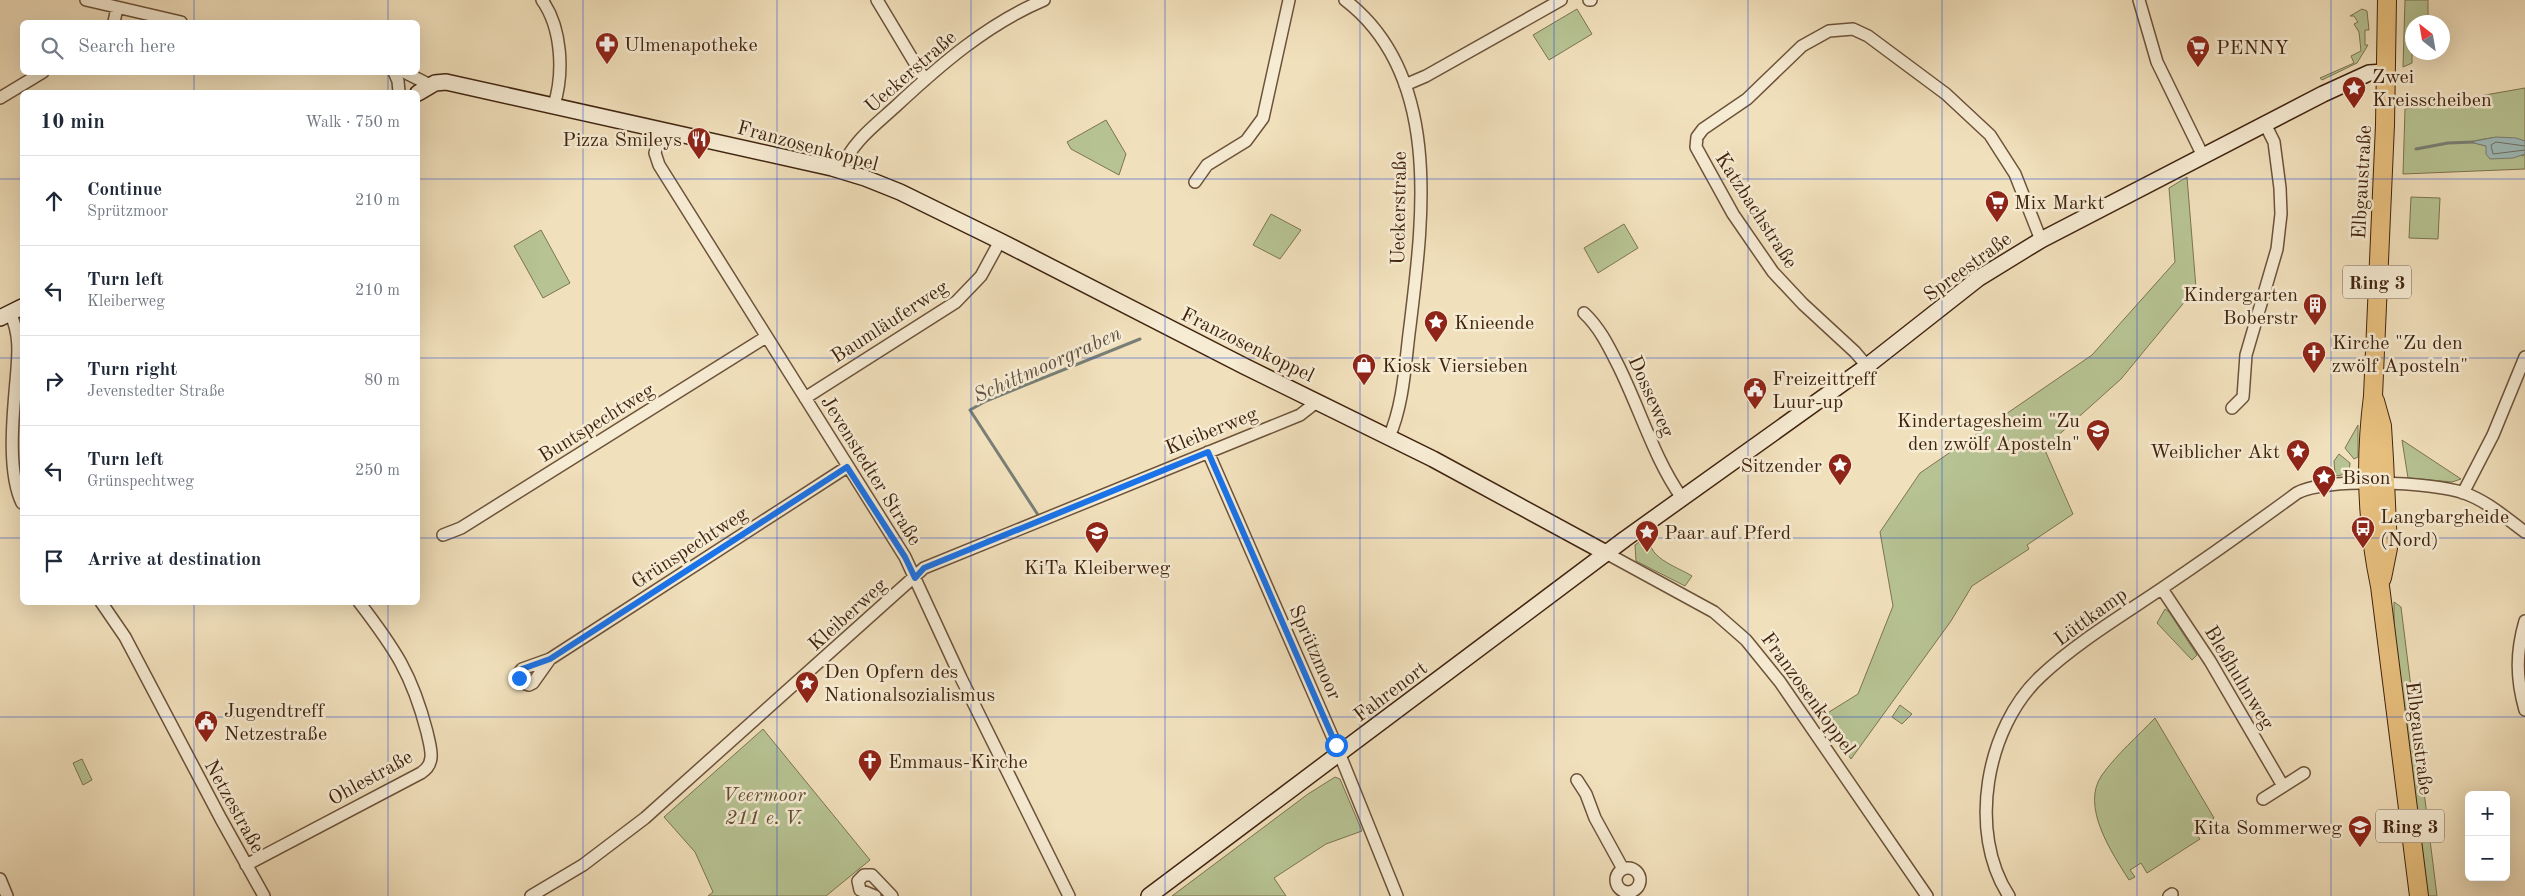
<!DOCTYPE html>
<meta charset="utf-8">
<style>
body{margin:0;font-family:"Old Standard TT",serif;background:#f2f2f3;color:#1f2937}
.controls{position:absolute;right:15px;bottom:15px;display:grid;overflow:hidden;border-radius:8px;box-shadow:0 5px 20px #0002}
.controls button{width:45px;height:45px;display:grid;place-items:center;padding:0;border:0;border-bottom:1px solid #e0e1e3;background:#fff;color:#1f2937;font:25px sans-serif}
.compass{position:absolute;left:2405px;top:15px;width:45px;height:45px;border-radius:50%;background:#fff;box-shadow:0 5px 20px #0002;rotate:329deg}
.stop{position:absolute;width:15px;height:15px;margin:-11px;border:4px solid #1a73e8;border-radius:50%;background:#fff}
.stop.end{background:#1a73e8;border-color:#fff;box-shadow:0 1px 5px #0008}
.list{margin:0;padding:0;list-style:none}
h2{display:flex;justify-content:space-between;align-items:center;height:65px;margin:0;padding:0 20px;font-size:21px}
h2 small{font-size:16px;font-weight:400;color:#747a83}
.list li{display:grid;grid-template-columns:32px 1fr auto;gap:15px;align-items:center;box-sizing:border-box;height:90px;padding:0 20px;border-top:1px solid #e0e1e3}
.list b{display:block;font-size:19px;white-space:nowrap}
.list p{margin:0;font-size:16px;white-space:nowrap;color:#747a83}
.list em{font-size:16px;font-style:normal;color:#747a83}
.icon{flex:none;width:28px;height:28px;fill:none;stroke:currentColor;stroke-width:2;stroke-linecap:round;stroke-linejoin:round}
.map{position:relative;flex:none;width:2525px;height:896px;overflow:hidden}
.search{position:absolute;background:#fff;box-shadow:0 5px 20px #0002;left:20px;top:20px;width:400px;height:55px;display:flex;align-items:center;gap:12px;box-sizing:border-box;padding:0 18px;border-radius:8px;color:#747a83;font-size:19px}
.panel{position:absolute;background:#fff;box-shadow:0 5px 20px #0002;left:20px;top:90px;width:400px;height:515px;border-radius:8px}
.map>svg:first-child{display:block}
</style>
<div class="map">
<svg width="2525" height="896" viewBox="0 0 2525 896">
<rect width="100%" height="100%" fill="#f1e0bc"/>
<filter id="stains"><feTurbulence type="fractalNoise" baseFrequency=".004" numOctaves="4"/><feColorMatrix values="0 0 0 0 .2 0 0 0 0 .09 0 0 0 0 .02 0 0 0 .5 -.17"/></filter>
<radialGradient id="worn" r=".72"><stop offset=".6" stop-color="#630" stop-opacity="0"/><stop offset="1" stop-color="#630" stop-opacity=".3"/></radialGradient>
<path fill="#b7c393" stroke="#7c7451" d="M2405,0H2428V22H2412V63L2403,67Z
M1577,9L1592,34L1549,60L1533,35Z
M2362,9L2367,11L2369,30H2365V45H2368L2357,63L2322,80L2320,78L2354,63L2351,56L2361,51L2359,32L2354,24L2358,22L2354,16H2350Z
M2525,88V142C2507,135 2489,137 2471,142L2523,156L2525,154V169L2403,174L2405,109Z
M1106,120L1126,154L1119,175L1071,149L1067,142Z
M2187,177L2196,288L2121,379L2044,448L2073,514L2027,545L2029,549L1972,586L1951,621L1851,759L1821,717L1858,694L1893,606L1880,532L1920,473L2092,355L2175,262L2169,188Z
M2411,197L2440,198L2438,239L2409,238Z
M1271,214L1301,230L1280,259L1253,245Z
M1624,224L1638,248L1598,273L1584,248Z
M541,230L570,283L543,298L514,246Z
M2358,425V457L2354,459L2345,448Z
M2402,440L2461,479L2452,482L2408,478Z
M2339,454L2350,463L2349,473L2337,476L2335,474L2334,461Z
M1651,533C1643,557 1676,566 1692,576L1685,586L1636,561L1635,545Z
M2394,602L2401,607L2437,896H2426L2394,654Z
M2165,609L2169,612L2197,655L2192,660L2157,623Z
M1900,705L1912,714L1902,724L1892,717Z
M2155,718L2214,818L2194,831L2200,839L2147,873L2141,863L2130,870L2135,877L2129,880C2112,853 2080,806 2102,775C2117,754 2138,736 2155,718Z
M763,729L870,860L826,896H708L713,892L695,852L664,817Z
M82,759L92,780L83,785L73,763Z
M1335,777L1340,779L1362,831L1326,844L1274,878L1286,896H1172L1308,794Z"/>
<path fill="#9ebbba" stroke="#797f76" d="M2496,137L2516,138L2525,141V154L2513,158L2490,159L2486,154V146L2470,142Z"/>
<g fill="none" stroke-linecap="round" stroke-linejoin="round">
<path stroke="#707064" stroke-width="1" d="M2525,146L2496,142L2491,145L2493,154L2525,150"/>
<path stroke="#797f76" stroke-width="3" d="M2416,149L2448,143L2473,142
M1040,518L970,410L986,401L1140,339"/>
<g stroke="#6d533a" stroke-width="14">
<path id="street" d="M86,0L181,22
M542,0C562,28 564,73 554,105
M877,0L925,80
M1345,0C1443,75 1423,219 1410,326C1405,363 1404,403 1389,437
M1589,0H1591
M2139,0L2157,62L2203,156
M114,22L117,8
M394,72L398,81L399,92
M404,72L430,85
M1405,85L1426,76L1561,0
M0,98L43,72
M661,130L655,153L659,165L905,557L961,678L1069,896
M841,170C851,143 874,126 895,107C940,65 987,24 1044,0
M1195,182L1207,165L1246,141L1263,118L1289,0
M10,313C21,335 18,357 16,381C13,415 7,472 22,503
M1584,313C1599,327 1608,345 1617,363C1639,406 1654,459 1682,498
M1867,366L1855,352L1803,304L1773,272L1733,214L1696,147L1697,137L1703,129L1747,99L1802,46L1829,31L1853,29L1868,36L1946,94L1990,135L2015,174L2041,240
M805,398L956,302L981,276L1000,241
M2232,408L2243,397L2246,355L2277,249L2281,214L2280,188L2274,142L2265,124
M1208,452L1336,745L1397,896
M2463,493L2493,435L2525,357
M443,535L461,528L766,337
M1606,553L1714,612L1746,640L1780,682L1927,896
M2162,589L2210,661L2283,786
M101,602L125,637L221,819L264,896
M2525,621C2516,652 2516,678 2525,710
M550,659L533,683L529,685L520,682L519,673L522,669L550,659L847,467
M1577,780L1586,794L1595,818L1623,869
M2263,799L2304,773
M246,865L421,773C437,763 430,747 427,732C412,674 395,649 359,602
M1616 880a12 12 0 1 1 24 0a12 12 0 1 1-24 0Z
M0,879L7,896
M531,896L583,865L645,818L924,568L1300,415L1318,401
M875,896L860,890L858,881L864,875H872L892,896
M2009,896C1967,832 1986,727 2041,676C2076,643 2121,616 2161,589C2207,558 2252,526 2297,493C2326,477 2433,482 2464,493C2487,501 2506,518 2525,532
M2169,896L2172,894"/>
</g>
<g stroke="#41240f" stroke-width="18">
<path id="secondary" d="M418,93L435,83L446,82L832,168L865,178L900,192L1000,241L1244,366L1433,459L1606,553
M0,318L22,307
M1149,896L1625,539L1867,366L1979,278L2041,240L2323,94L2369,73L2385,72"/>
</g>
<g stroke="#41240f" stroke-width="20">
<path id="primary" d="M2387,0L2385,125L2373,396C2365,458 2367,525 2380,586L2419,896
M2375,401L2382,426L2384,459L2388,548L2382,578"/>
</g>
<use href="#street" stroke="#f6ebd3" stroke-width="11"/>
<use href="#secondary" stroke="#f6ebd3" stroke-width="15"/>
<use href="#primary" stroke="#e8c07e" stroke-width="18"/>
</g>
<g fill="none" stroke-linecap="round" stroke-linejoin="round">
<path stroke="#1a73e8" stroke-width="6" d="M519,678L522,669L550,659L847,467L905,557L915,578L924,568L1208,452L1336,745"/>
</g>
<path fill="none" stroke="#1d4ed8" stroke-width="1" stroke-opacity="0.55" d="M194,0V22M388,0V22M583,0V896M777,0V896M971,0V896M1165,0V896M1360,0V896M1554,0V896M1748,0V896M1942,0V896M2137,0V896M2331,0V896M194,72V92M388,72V92M0,179H22M418,179H2525M0,358H22M418,358H2525M0,538H22M418,538H2525M194,602V896M388,602V896M0,717H2525"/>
<defs>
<g id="pharmacy-pin" transform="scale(1.25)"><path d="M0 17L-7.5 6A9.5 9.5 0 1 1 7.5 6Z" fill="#8f2418" stroke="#f6ebd3"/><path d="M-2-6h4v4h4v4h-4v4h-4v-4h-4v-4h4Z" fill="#fff"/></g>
<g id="supermarket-pin" transform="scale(1.25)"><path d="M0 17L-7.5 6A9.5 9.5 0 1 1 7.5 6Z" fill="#8f2418" stroke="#f6ebd3"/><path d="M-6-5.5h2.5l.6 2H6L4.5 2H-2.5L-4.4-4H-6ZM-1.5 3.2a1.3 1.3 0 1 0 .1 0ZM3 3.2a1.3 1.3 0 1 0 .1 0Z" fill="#fff"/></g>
<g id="sight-pin" transform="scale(1.25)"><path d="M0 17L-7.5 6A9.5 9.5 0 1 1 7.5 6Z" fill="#8f2418" stroke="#f6ebd3"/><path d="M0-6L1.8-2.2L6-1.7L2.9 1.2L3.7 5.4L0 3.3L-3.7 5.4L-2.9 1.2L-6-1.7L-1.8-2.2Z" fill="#fff"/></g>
<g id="restaurant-pin" transform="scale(1.25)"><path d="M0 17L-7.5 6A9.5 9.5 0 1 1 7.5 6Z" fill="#8f2418" stroke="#f6ebd3"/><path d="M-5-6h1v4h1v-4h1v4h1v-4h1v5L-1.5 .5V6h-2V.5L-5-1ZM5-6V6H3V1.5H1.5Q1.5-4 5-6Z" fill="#fff"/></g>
<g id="building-pin" transform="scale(1.25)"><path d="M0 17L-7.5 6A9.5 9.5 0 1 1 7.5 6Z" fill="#8f2418" stroke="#f6ebd3"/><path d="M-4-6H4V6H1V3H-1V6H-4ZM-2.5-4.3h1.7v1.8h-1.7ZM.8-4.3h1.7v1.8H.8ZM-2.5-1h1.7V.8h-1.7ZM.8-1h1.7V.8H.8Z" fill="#fff"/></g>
<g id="church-pin" transform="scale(1.25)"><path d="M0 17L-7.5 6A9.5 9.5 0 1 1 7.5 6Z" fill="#8f2418" stroke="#f6ebd3"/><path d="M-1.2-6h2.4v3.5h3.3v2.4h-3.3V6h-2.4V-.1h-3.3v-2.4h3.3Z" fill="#fff"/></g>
<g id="shop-pin" transform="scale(1.25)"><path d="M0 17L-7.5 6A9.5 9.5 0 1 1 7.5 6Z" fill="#8f2418" stroke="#f6ebd3"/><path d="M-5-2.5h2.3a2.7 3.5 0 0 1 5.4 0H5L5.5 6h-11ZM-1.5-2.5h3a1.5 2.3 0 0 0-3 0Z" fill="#fff"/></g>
<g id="civic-pin" transform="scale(1.25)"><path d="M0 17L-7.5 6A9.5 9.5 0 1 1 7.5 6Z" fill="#8f2418" stroke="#f6ebd3"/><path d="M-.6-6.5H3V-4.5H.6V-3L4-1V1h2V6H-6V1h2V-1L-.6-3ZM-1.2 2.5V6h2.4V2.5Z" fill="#fff"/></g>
<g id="school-pin" transform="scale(1.25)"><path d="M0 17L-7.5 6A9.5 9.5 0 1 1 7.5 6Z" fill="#8f2418" stroke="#f6ebd3"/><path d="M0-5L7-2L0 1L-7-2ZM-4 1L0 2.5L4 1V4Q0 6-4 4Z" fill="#fff"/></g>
<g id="bus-pin" transform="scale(1.25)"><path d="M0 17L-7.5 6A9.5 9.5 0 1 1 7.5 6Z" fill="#8f2418" stroke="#f6ebd3"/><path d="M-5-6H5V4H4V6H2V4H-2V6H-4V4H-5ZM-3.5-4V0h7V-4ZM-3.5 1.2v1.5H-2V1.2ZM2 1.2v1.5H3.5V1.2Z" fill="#fff"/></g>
</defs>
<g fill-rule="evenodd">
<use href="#pharmacy-pin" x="607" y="44"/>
<use href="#supermarket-pin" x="2198" y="47"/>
<use href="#sight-pin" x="2354" y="88"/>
<use href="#restaurant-pin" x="699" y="139"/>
<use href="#supermarket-pin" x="1997" y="202"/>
<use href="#building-pin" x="2315" y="305"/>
<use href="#sight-pin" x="1436" y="322"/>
<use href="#church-pin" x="2314" y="353"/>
<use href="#shop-pin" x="1364" y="365"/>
<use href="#civic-pin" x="1755" y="389"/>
<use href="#school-pin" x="2098" y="431"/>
<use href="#sight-pin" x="2298" y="451"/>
<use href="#sight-pin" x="1840" y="465"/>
<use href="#sight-pin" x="2324" y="477"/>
<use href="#bus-pin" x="2363" y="528"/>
<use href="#sight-pin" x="1647" y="532"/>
<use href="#school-pin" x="1097" y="533"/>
<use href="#sight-pin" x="807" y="683"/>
<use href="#civic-pin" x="206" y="722"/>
<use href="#church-pin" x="870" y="761"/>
<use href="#school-pin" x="2360" y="827"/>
</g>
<g text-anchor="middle" stroke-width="5" stroke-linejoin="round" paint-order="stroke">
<g fill="#f6ebd3" stroke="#77604a" stroke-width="1">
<rect x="2343" y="265.5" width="68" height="33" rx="4"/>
<rect x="2376" y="809.5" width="68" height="33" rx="4"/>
</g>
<g font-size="19" font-weight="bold" fill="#41240f">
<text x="2377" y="289">Ring 3</text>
<text x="2410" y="833">Ring 3</text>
</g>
<g font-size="20" fill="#41240f" stroke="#f6ebd3" text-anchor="start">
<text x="624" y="51">Ulmenapotheke</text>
<text x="2216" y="54">PENNY</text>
<text x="2372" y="83">Zwei<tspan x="2372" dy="23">Kreisscheiben</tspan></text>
<text x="682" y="146" text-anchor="end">Pizza Smileys</text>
<text x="2014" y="209">Mix Markt</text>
<text x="2298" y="301" text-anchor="end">Kindergarten<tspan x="2298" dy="23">Boberstr</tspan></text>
<text x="1454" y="329">Knieende</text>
<text x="2332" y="349">Kirche "Zu den<tspan x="2332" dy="23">zwölf Aposteln"</tspan></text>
<text x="1382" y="372">Kiosk Viersieben</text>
<text x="1772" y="385">Freizeittreff<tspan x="1772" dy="23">Luur-up</tspan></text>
<text x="2080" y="427" text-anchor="end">Kindertagesheim "Zu<tspan x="2080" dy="23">den zwölf Aposteln"</tspan></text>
<text x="2280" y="458" text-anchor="end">Weiblicher Akt</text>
<text x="1822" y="472" text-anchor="end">Sitzender</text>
<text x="2342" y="484">Bison</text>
<text x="2380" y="523">Langbargheide<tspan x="2380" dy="23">(Nord)</tspan></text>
<text x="1664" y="539">Paar auf Pferd</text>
<text x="1097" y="574" text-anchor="middle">KiTa Kleiberweg</text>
<text x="824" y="678">Den Opfern des<tspan x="824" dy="23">Nationalsozialismus</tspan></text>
<text x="224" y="717">Jugendtreff<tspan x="224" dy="23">Netzestraße</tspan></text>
<text x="888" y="768">Emmaus-Kirche</text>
<text x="2342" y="834" text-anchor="end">Kita Sommerweg</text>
</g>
<g font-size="20" fill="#41240f" stroke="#f6ebd3">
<text transform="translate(910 71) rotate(-41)" y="7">Ueckerstraße</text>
<text transform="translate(808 145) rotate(15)" y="7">Franzosenkoppel</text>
<text transform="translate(2361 182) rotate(-87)" y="7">Elbgaustraße</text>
<text transform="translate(1398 208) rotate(-89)" y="7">Ueckerstraße</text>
<text transform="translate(1757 210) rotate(57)" y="7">Katzbachstraße</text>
<text transform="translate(1967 266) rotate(-36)" y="7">Spreestraße</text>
<text transform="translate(889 321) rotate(-33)" y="7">Baumläuferweg</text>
<text transform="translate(1248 344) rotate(26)" y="7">Franzosenkoppel</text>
<text transform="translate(1652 396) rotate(66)" y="7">Dosseweg</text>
<text transform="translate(596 422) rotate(-32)" y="7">Buntspechtweg</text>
<text transform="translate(1211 430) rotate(-22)" y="7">Kleiberweg</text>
<text transform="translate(872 470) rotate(58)" y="7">Jevenstedter Straße</text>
<text transform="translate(689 547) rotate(-33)" y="7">Grünspechtweg</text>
<text transform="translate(847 614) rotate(-42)" y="7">Kleiberweg</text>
<text transform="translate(2090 616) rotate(-36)" y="7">Lüttkamp</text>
<text transform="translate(1316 652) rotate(66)" y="7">Sprützmoor</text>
<text transform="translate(2240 677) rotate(59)" y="7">Bleßhuhnweg</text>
<text transform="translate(1390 691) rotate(-37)" y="7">Fahrenort</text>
<text transform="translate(1809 693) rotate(54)" y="7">Franzosenkoppel</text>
<text transform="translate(2420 738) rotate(83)" y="7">Elbgaustraße</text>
<text transform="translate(370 777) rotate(-29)" y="7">Ohlestraße</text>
<text transform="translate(235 806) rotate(61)" y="7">Netzestraße</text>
</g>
<g font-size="20" font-style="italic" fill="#5e4c30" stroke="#f6ebd3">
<text x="764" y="801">Veermoor<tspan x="764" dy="23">211 e. V.</tspan></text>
</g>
<g font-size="21" font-style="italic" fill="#5d5142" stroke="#f6ebd3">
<text transform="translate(1047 364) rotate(-24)" y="7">Schittmoorgraben</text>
</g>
</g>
<rect width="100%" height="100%" filter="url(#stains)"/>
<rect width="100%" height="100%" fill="url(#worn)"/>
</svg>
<div class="controls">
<button>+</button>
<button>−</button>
</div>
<svg class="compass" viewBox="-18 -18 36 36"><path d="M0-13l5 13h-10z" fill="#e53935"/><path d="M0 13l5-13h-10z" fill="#747a83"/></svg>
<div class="stop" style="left:1336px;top:745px"></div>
<div class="stop end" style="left:519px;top:678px"></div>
<div class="search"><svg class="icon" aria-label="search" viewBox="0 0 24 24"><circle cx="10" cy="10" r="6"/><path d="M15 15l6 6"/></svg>Search here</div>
<section class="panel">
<h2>10 min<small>Walk · 750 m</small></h2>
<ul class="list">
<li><svg class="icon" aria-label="ahead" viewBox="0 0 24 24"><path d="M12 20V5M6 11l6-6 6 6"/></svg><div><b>Continue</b><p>Sprützmoor</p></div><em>210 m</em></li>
<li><svg class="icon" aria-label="left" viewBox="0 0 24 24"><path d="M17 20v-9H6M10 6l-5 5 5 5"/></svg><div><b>Turn left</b><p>Kleiberweg</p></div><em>210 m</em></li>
<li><svg class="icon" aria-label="right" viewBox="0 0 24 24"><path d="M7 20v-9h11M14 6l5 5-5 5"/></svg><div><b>Turn right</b><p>Jevenstedter Straße</p></div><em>80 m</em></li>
<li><svg class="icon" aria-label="left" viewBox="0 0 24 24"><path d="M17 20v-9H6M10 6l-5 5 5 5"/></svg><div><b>Turn left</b><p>Grünspechtweg</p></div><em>250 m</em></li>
<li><svg class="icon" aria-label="arrive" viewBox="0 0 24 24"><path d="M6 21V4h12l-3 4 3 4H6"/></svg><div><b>Arrive at destination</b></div></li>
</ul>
</section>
</div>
